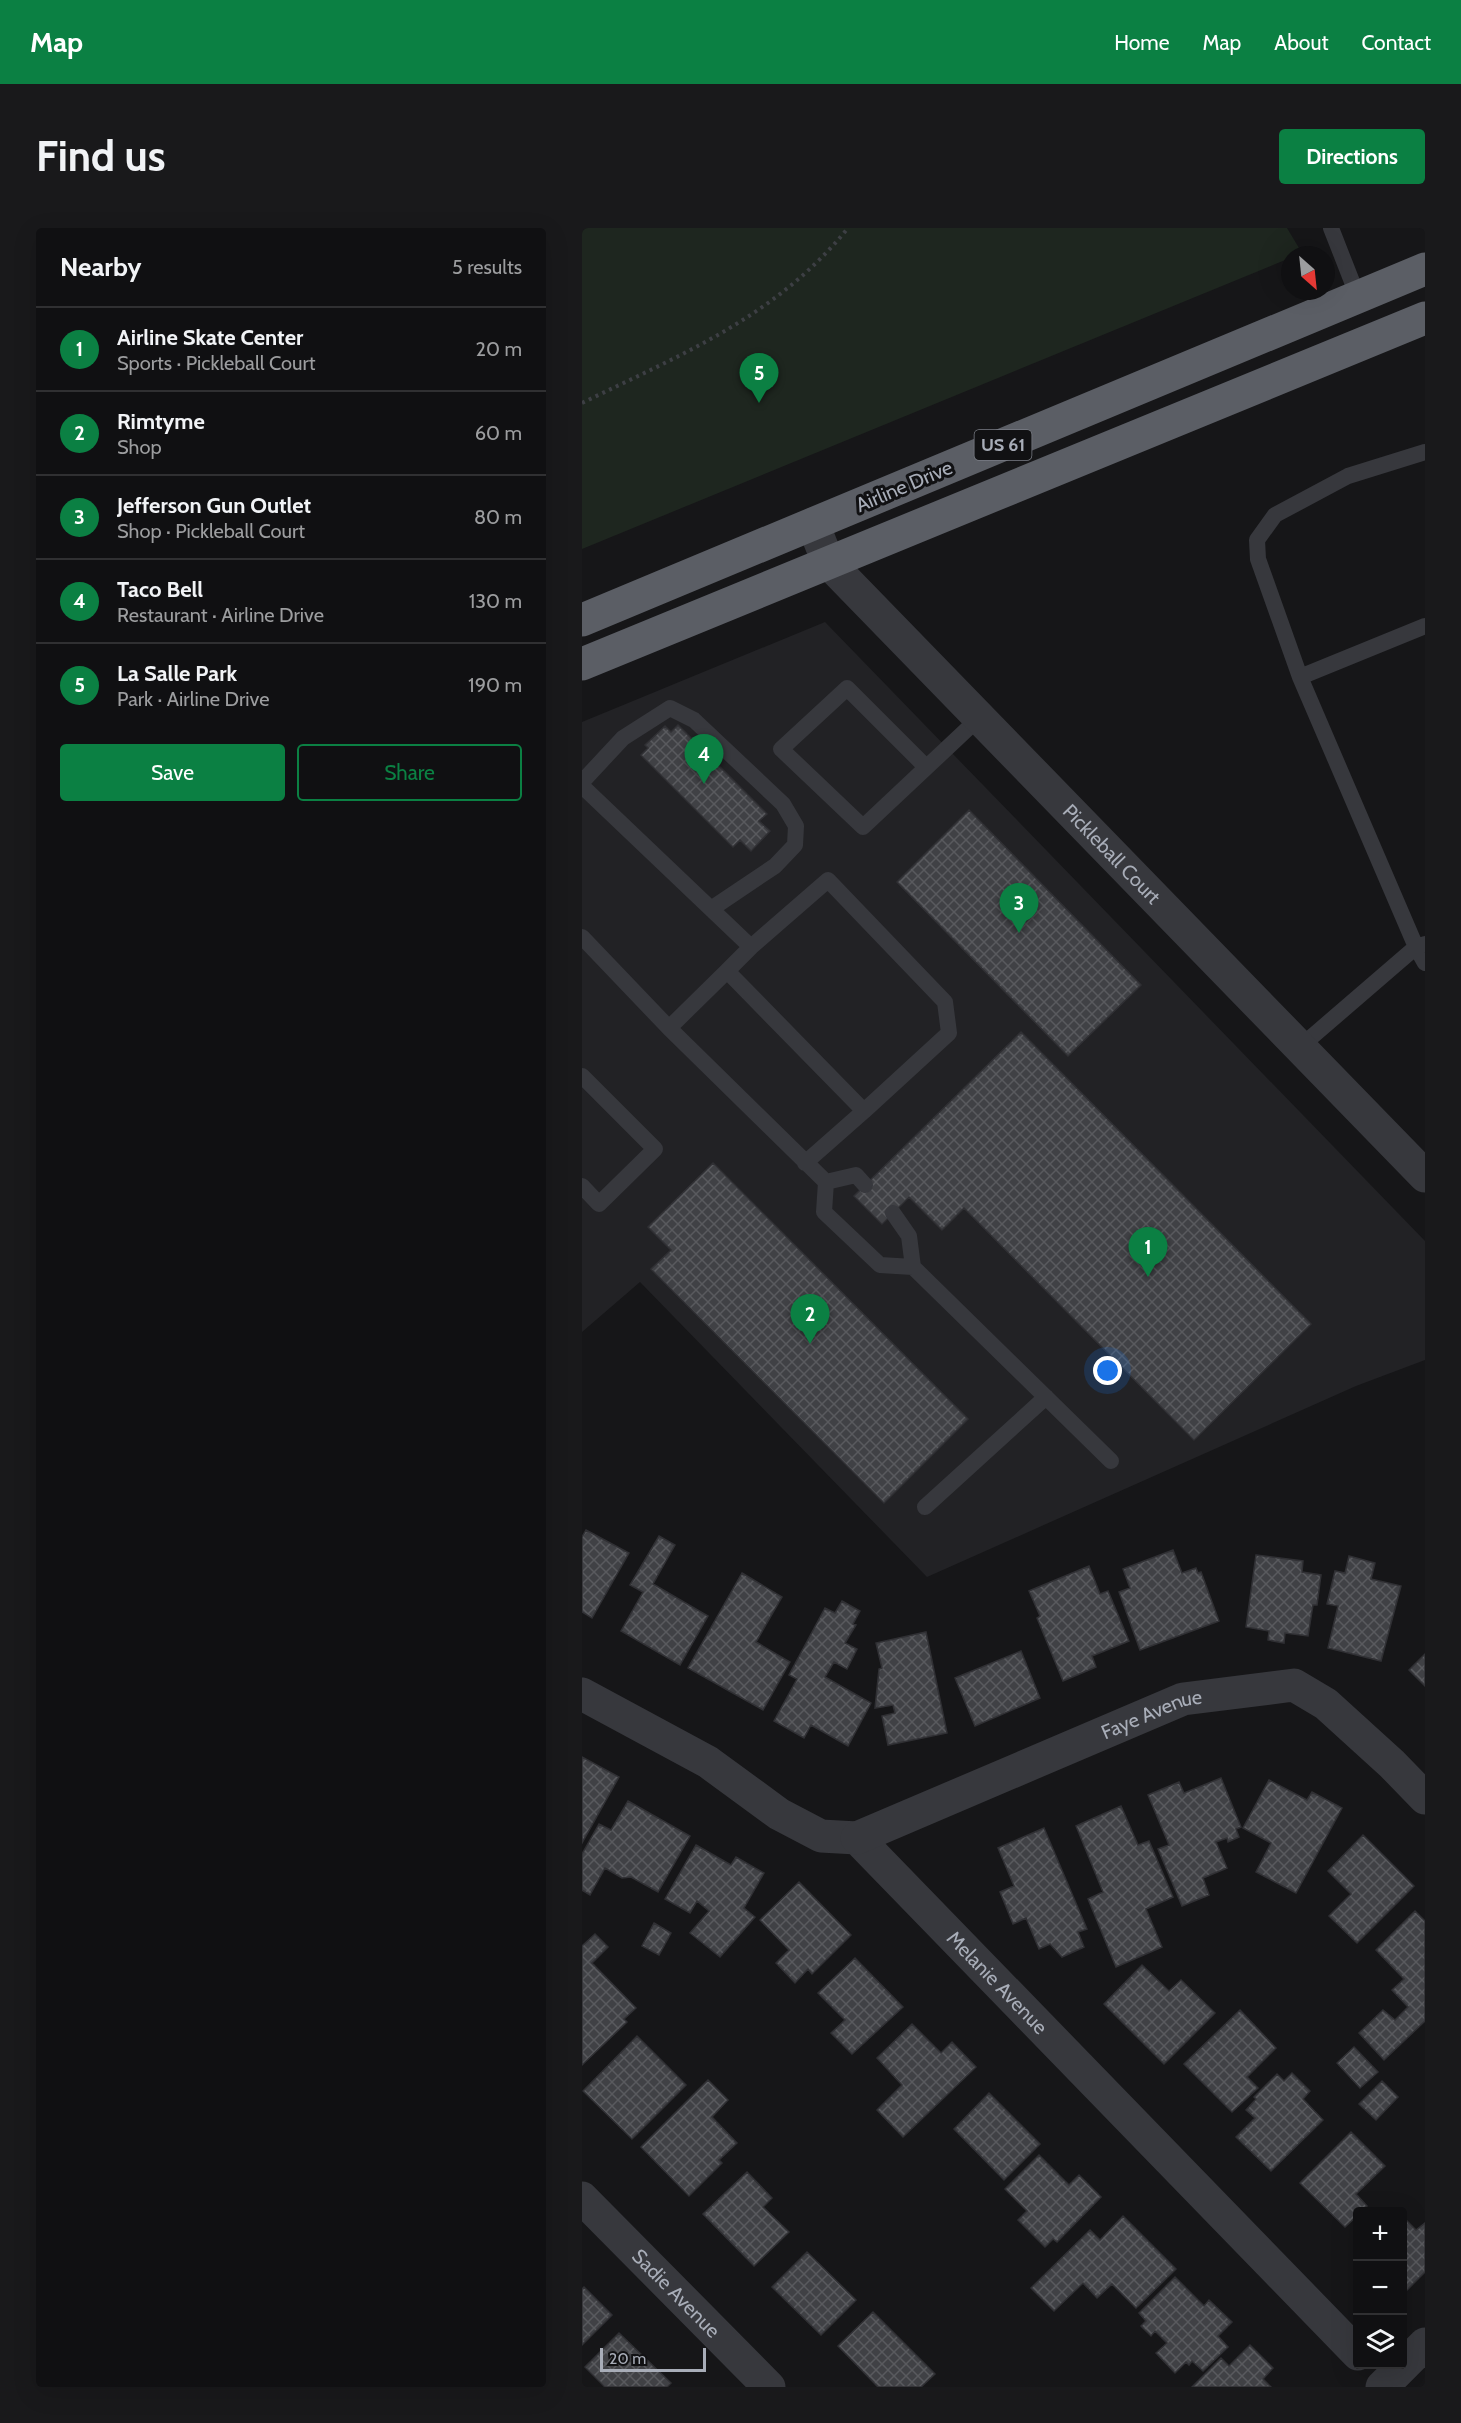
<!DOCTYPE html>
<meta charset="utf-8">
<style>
body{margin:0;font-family:Cabin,sans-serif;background:#19191b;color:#f1f3f6}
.controls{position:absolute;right:18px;bottom:18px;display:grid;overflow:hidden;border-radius:6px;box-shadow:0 6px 24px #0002}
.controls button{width:54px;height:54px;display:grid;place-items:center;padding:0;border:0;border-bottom:2px solid #303032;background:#101012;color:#f1f3f6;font:30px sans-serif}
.compass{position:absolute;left:699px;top:18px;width:54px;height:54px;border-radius:50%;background:#101012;box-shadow:0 6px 24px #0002;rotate:153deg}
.scale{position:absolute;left:18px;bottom:15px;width:106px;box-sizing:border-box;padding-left:6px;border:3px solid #a8adb8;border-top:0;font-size:16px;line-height:21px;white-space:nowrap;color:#a8adb8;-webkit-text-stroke:4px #111113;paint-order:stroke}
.you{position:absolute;left:526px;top:1143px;width:21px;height:21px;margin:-15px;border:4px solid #fff;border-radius:50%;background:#1a73e8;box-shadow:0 0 0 9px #1a73e833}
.badge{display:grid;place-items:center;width:39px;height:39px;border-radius:50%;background:#0b8043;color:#fff;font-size:20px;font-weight:700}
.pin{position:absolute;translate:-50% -50px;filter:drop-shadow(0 2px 3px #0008)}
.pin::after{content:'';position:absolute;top:32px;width:21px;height:18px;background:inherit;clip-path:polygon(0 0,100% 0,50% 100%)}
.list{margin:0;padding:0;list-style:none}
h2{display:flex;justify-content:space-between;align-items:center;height:78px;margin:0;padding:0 24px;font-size:26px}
h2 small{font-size:20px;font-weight:400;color:#9c9d9f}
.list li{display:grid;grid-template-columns:39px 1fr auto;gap:18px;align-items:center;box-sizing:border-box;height:84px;padding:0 24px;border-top:2px solid #303032}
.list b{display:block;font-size:22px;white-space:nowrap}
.list p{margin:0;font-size:20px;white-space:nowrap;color:#9c9d9f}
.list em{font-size:20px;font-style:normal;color:#9c9d9f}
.actions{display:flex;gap:12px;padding:18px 24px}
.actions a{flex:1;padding:14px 0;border:2px solid #0b8043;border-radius:6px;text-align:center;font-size:21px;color:#0b8043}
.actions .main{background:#0b8043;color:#fff}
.icon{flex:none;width:33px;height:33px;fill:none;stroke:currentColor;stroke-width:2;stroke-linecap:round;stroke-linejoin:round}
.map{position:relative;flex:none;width:843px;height:2159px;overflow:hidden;border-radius:6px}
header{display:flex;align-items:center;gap:36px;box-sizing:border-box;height:84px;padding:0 30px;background:#0b8043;color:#fff}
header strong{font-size:28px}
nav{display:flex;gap:33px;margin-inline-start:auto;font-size:21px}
.intro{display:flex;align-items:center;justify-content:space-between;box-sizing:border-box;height:144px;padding:0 36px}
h1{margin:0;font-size:42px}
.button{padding:15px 27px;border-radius:6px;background:#0b8043;color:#fff;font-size:21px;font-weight:700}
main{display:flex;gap:36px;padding:0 36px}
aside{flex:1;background:#101012;border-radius:6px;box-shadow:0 6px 24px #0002}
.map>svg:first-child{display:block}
</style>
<header>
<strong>Map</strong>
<nav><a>Home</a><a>Map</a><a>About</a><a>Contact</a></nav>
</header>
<div class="intro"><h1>Find us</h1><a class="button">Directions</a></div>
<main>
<aside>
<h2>Nearby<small>5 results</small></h2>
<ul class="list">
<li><span class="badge">1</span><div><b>Airline Skate Center</b><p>Sports · Pickleball Court</p></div><em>20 m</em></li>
<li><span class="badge">2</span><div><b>Rimtyme</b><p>Shop</p></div><em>60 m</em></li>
<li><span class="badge">3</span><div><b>Jefferson Gun Outlet</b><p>Shop · Pickleball Court</p></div><em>80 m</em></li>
<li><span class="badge">4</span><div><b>Taco Bell</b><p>Restaurant · Airline Drive</p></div><em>130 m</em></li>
<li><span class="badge">5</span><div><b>La Salle Park</b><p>Park · Airline Drive</p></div><em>190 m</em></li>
</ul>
<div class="actions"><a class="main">Save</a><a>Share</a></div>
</aside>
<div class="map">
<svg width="843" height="2159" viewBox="0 0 843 2159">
<defs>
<pattern id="building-cross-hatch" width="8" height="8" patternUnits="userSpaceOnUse" patternTransform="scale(1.5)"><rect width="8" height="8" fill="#404145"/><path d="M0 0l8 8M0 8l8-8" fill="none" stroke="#595a5e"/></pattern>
</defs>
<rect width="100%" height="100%" fill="#161618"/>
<path fill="#222225" d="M243,394L843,1013V1132L774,1158L345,1349L58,1054L0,1104V494Z"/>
<path fill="#1e261f" d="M0,0H705L720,25L708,27V30L0,321Z"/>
<path fill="url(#building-cross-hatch)" stroke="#303034" stroke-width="1.5" d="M96,497L185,586L177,593L188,603L169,623L158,612L151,619L59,527L66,520L63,517L83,498L89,504Z
M387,582L559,757L486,828L315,654Z
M439,804L729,1096L612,1212L382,980L360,1002L327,969L300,996L272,968Z
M131,935L386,1191L302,1275L69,1041L89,1022L66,999Z
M4,1302L47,1325L10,1390L0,1384V1309Z
M77,1308L93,1317L71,1356L126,1388L98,1437L39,1403L61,1364L48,1357Z
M591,1322L600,1345L614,1340L616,1345L619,1344L637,1393L558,1422L537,1364L548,1360L541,1341Z
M674,1327L721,1333L720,1344L739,1347L735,1377H731L726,1408L703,1405L702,1415L686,1412L687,1403L664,1399Z
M767,1328L793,1335L789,1351L819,1358L799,1433L746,1420L756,1378L745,1376L753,1343L763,1345Z
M507,1338L518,1366L526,1363L547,1413L510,1428L514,1439L481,1453L455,1390L458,1388L447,1363Z
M160,1345L200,1369L174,1414L208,1434L181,1482L106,1440Z
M260,1373L278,1383L271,1396L274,1397L263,1415L275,1421L265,1441L252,1434L243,1449L289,1475L266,1518L229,1497L222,1510L192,1493L215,1451L207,1447L243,1380L253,1385Z
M344,1404L365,1505L306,1517L300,1488L313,1485L311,1477L293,1480L297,1441L300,1440L294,1415Z
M439,1423L458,1470L393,1498L373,1450Z
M843,1426V1458L827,1442Z
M0,1529L37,1549L0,1615Z
M639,1550L659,1599L654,1601L657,1609L646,1614L645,1610L634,1614L645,1640L621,1650L627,1667L600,1678L576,1621L587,1617L566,1567L597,1554L602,1565Z
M687,1552L725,1572L730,1564L760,1580L714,1665L674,1644L689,1615L661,1600Z
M46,1573L108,1608L76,1664L49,1649L40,1650L23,1640L8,1667L0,1662V1626L17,1596L29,1602Z
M539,1578L556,1617L567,1613L591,1669L564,1681L580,1719L534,1739L506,1671L521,1664L494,1598Z
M462,1600L505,1701L496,1704L502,1719L480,1729L468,1716L457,1721L444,1690L431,1696L418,1664L432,1658L416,1620Z
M781,1607L832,1658L775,1715L747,1688L769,1666L746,1643Z
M114,1617L149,1637L154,1629L182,1645L162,1680L173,1689L138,1729L108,1705L127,1683L115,1673L108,1685L83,1671Z
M217,1654L269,1707L230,1746L226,1741L213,1755L194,1735L207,1722L178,1692Z
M833,1683L843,1693V1793L802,1832L777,1805L801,1782L813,1792L826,1779L810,1762L822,1751L794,1722Z
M72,1695L89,1705L77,1727L60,1718Z
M13,1706L26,1719L10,1735L54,1780L42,1791L45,1794L0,1837V1718Z
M273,1730L321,1779L270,1826L249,1805L263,1792L236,1765Z
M560,1737L587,1763L599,1752L633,1785L582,1836L522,1776Z
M658,1782L694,1820L665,1849L676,1860L650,1884L602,1836Z
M330,1796L359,1825L370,1814L394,1839L321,1909L295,1882L320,1857L295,1830Z
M55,1808L104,1857L50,1911L1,1863Z
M772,1819L796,1844L778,1860L755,1835Z
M710,1845L728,1863L721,1871L741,1892L689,1943L654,1909L673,1890L664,1882L674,1871L672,1869L695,1846L702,1853Z
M126,1852L146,1872L130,1889L155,1915L137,1932L140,1935L107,1968L59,1919Z
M800,1853L816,1869L794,1892L777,1876Z
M407,1865L458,1916L422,1952L372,1901Z
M769,1904L803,1938L774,1966L785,1978L779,1984H776V1987L763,1999L718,1955Z
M457,1927L487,1957L497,1947L519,1969L475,2014L471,2011L463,2019L436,1992L445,1983L423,1961Z
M165,1944L190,1970L181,1979L207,2004L172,2038L121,1986Z
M541,1988L594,2041L554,2080L530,2056L515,2070L501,2055L472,2083L449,2060L508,2002L518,2012Z
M820,1988L834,2002L843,1995V2044L821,2066Z
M225,2024L274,2072L239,2107L190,2059Z
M593,2049L622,2078L627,2072L650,2094L636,2108L646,2119L621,2143L610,2133L607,2137L604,2134L593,2145L574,2125L585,2115L573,2103L569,2108L559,2098L564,2093L557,2085Z
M2,2059L30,2087L0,2117V2061Z
M291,2084L353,2146L339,2159H296L256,2118Z
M37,2105L89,2155L85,2159H23L3,2139Z
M668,2117L691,2140L681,2151L689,2159H610L639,2130L647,2138Z"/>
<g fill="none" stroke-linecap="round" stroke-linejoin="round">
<path stroke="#3d3f44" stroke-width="4" stroke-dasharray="3 4.5" stroke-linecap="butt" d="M0,175C100,126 194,89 266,0"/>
<path stroke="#37383d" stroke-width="16" d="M749,0L776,69
M843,224L766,248L693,287L675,312L676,331L718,449L834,719L843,735
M718,449L843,398
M344,539L265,460L199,521L281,599L397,490
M0,554L41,510L88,480L112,492L201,576L214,598L213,617L193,638L129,681
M0,558L169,719
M246,652L363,774L367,805L282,883L145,743L169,719Z
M0,709L87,800L244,954L242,984L298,1037L331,1039L529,1233
M87,800L145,743
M718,819L834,719L843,716
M0,848L73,921L17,976L0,958
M223,935L282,883
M244,954L274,947L283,957
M311,985L327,1008L331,1039
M343,1279L464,1169"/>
<g stroke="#37383d" stroke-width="33">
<path id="s1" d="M231,296L246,334L843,948"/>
<path id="s2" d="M0,1466L126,1534L197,1586L239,1608L275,1610L776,2126"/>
<path id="s3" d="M275,1610L601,1471L712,1457L744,1476L810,1536L843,1570"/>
<path id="s4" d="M0,1970L187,2159"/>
<path d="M800,2159L843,2116"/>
</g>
<path stroke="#5b5e65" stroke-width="33" d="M0,392L843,41
M0,436L843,90"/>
</g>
<g text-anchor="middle" stroke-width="6" stroke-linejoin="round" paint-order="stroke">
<rect fill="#111113" stroke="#7b7e86" stroke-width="1.5" x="392.5" y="202" width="57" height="30" rx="4.5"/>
<g font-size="18" font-weight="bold" fill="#a8adb8">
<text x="421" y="223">US 61</text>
</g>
<g font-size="20" fill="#a8adb8" stroke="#111113">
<text transform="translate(322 258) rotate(-23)" y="7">Airline Drive</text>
<text dy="7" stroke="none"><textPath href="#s1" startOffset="448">Pickleball Court</textPath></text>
<text dy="7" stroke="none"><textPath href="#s3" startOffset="320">Faye Avenue</textPath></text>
<text dy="7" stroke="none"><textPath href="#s2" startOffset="516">Melanie Avenue</textPath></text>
<text dy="7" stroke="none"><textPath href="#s4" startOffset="134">Sadie Avenue</textPath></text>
</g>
</g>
</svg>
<div class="controls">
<button>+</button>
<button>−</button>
<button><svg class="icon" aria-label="layers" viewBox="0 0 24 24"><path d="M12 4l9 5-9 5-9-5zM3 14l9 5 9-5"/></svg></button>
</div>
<svg class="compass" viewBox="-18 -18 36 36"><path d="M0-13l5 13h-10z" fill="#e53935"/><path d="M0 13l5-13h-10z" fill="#9c9d9f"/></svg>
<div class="scale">20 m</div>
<div class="you"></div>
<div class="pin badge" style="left:566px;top:1049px">1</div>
<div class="pin badge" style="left:228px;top:1116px">2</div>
<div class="pin badge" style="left:437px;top:705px">3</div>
<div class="pin badge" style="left:122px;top:556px">4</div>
<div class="pin badge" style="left:177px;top:175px">5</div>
</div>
</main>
